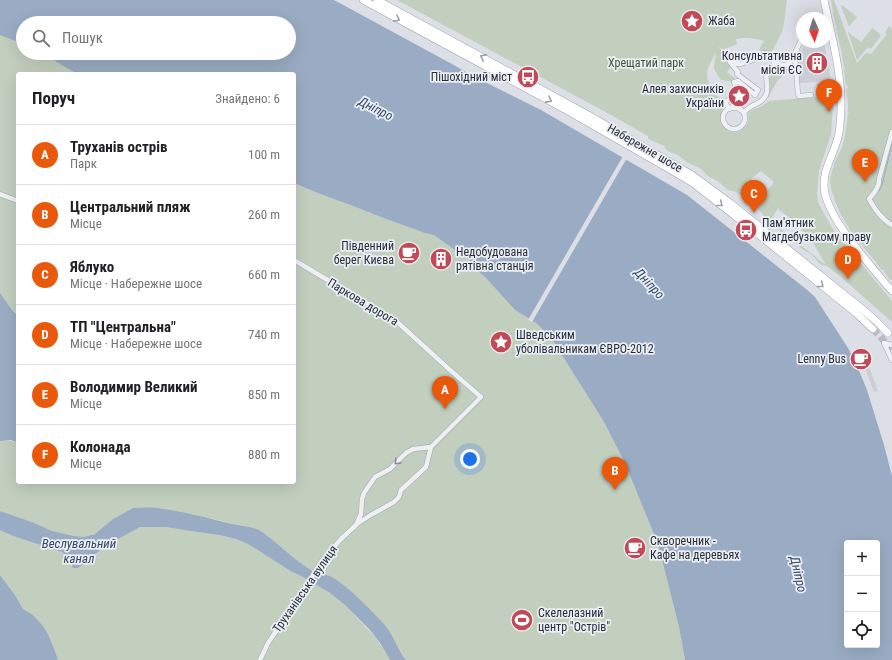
<!DOCTYPE html>
<html lang="uk">
<meta charset="utf-8">
<style>
body{margin:0;font-family:"Roboto Condensed",sans-serif;background:#f6f6f6;color:#202124}
.controls{position:absolute;right:12px;bottom:12px;display:grid;overflow:hidden;border-radius:4px;box-shadow:0 4px 16px #0002}
.controls button{width:36px;height:36px;display:grid;place-items:center;padding:0;border:0;border-bottom:1px solid #e0e0e0;background:#fff;color:#202124;font:20px sans-serif}
.compass{position:absolute;left:796px;top:12px;width:36px;height:36px;border-radius:50%;background:#fff;box-shadow:0 4px 16px #0002;rotate:177deg}
.you{position:absolute;left:470px;top:459px;width:14px;height:14px;margin:-10px;border:3px solid #fff;border-radius:50%;background:#1a73e8;box-shadow:0 0 0 6px #1a73e833}
.badge{display:grid;place-items:center;width:26px;height:26px;border-radius:50%;background:#ea580c;color:#fff;font-size:13px;font-weight:700}
.pin{position:absolute;translate:-50% -33px;filter:drop-shadow(0 1px 2px #0008)}
.pin::after{content:'';position:absolute;top:21px;width:14px;height:12px;background:inherit;clip-path:polygon(0 0,100% 0,50% 100%)}
.list{margin:0;padding:0;list-style:none}
h2{display:flex;justify-content:space-between;align-items:center;height:52px;margin:0;padding:0 16px;font-size:17px}
h2 small{font-size:13px;font-weight:400;color:#757577}
.list li{display:grid;grid-template-columns:26px 1fr auto;gap:12px;align-items:center;box-sizing:border-box;height:60px;padding:0 16px;border-top:1px solid #e0e0e0}
.list b{display:block;font-size:15px;white-space:nowrap}
.list p{margin:0;font-size:13px;white-space:nowrap;color:#757577}
.list em{font-size:13px;font-style:normal;color:#757577}
.icon{flex:none;width:22px;height:22px;fill:none;stroke:currentColor;stroke-width:2;stroke-linecap:round;stroke-linejoin:round}
.map{position:relative;flex:none;width:892px;height:660px;overflow:hidden}
.search{position:absolute;background:#fff;box-shadow:0 4px 16px #0002;left:16px;top:16px;width:280px;height:44px;display:flex;align-items:center;gap:10px;box-sizing:border-box;padding:0 14px;border-radius:22px;color:#757577;font-size:15px}
.panel{position:absolute;background:#fff;box-shadow:0 4px 16px #0002;left:16px;top:72px;width:280px;height:412px;border-radius:4px}
.map>svg:first-child{display:block}
</style>
<div class="map">
<svg width="892" height="660" viewBox="0 0 892 660">
<rect width="100%" height="100%" fill="#dcdfe5"/>
<path fill="#cbced6" d="M806,42H824L831,81L800,83L798,75L797,56Z
M864,354L878,391L874,392L860,355Z"/>
<path fill="#c2cebe" fill-rule="evenodd" d="M397,0H787L784,23L782,32L771,53L759,50L764,41C754,38 746,37 736,39L737,44L723,50L720,47H719L730,62L737,74L730,68L727,72L738,81L734,82L721,80L715,71L714,67L716,52C713,59 707,67 707,74C707,77 708,81 709,83C710,86 711,90 713,92C715,95 720,97 722,100C726,108 718,116 722,124C730,140 752,131 748,112L762,106L769,101L817,97V83L831,82L833,106L831,134L819,171L817,194L818,202L823,212L837,236L839,237L892,301V322L841,277L827,266L822,265L819,263L811,254L802,249L794,241L784,235L775,226L767,221L762,213L757,208V204L756,199L757,196L761,199L774,182L761,171L751,179L755,182L748,188L752,192L750,194L740,195L736,192L728,190L719,182L708,176L700,168L688,163L678,155L668,151L664,147L665,146L660,144L648,139V136L613,116ZM778,208L779,210L790,218L811,239L826,265L770,221Z
M831,0H834L857,63L866,53L871,54L887,34L885,32L889,26L892,29V282V280H890L884,272V270H882L877,264V262H876L864,248L862,244H861L852,233V232H851L844,220L843,217H842L834,199V195L832,193L830,181L831,180L830,179L833,168L834,167L833,166L841,149L842,148V147L845,136L848,114L849,113L848,112V103L846,89L848,88V86H846L844,70L845,68L844,67L842,54V53L837,33L838,31L837,30L833,13L834,12L833,11Z
M842,5L857,17L849,27L841,6Z
M872,28L881,35L871,49L868,47L857,60L848,32L861,42Z
M0,35L23,44V53H41L77,74H18V316L12,310L0,293Z
M775,66H778L782,69L786,68L789,71C784,75 779,78 776,83C772,89 771,96 764,101L766,75Z
M294,183L315,192L353,206L386,219L429,234H434L469,260L473,267L485,277L515,310L536,323L550,336L604,422L624,461L658,544L679,627L685,660H406L399,649L392,635L388,629L362,602L347,588L331,577L319,573H315L312,572L302,565L275,542L259,530L246,526L233,524L222,521L176,511L133,508L113,519L95,534L84,537L74,536L51,531L32,522L0,511V441C7,440 11,441 18,443V482H294Z
M140,527H166L219,535L236,539L248,544L292,572L301,576L330,593L345,605L376,638L390,660H58L55,651L48,634L43,626L33,615L23,609L15,595L0,575V530L13,536L62,552L67,557L71,566L78,568C86,563 92,557 99,552C111,542 125,534 140,527Z"/>
<path fill="#9aacc3" fill-rule="evenodd" d="M0,0H334L452,64L471,75L541,110L687,195L806,289L815,297L848,348L855,361L867,390L884,445L892,476V660H685L679,627L658,544L624,461L604,422L550,336L536,323L515,310L485,277L473,267L469,260L434,235L425,233L386,219L353,206L315,192L294,183V74H77L41,53H289V23H23V44L0,35ZM847,543H877V645H847Z
M0,293L12,310L18,316V443L11,440L0,441Z
M133,508C141,508 149,507 157,508C182,511 208,518 232,524C241,526 250,526 259,530C264,533 269,537 274,541C286,551 298,562 312,571C315,573 317,573 320,573C324,574 329,576 332,577C349,587 370,609 384,624C394,635 397,649 406,660H390L380,643L370,630L345,605L330,593L301,576L292,572L248,544L236,539L219,535L191,531L166,527H140L116,540L98,552L84,564L78,568H73L67,557L62,552L13,536L0,530V511L32,522L52,531L74,536L84,537L95,534L113,519Z
M0,575L15,595L23,609L33,615L43,626L48,634L55,651L58,660H0Z"/>
<path fill="#dcdfe5" d="M623,156L627,158L532,322L528,320Z"/>
<g fill="none" stroke-linecap="round" stroke-linejoin="round">
<path stroke="#9aacc3" stroke-width="1" d="M879,191L882,185L892,144"/>
<path stroke="#b8bbc3" stroke-width="7" stroke-dasharray="7 3.5" stroke-linecap="butt" d="M873,329L887,344L892,354"/>
<g stroke="#a2a6ae" stroke-width="5.5">
<path id="street" d="M802,38L796,51L795,57L798,94L799,96L811,95
M763,53C769,53 772,55 775,59L773,66C760,74 771,84 766,95C761,106 750,103 744,113C740,108 735,106 729,109L725,102L739,94L734,82L738,81L755,95L758,90L737,74L738,72L730,62L732,61L738,64H741C747,60 754,63 760,55L762,56Z
M774,62C786,67 787,66 795,57
M723 118a11 11 0 1 1 22 0a11 11 0 1 1-22 0Z
M892,132L879,179C880,187 873,194 869,199C875,209 881,219 892,225
M0,194L18,201
M884,343L892,360
M884,343L892,345
M357,523L361,514L362,499L364,493L375,477L390,469L406,453L413,449L431,447
M260,660L268,643L304,590L321,562L341,539L357,524L369,516L394,502L399,497L401,490L426,467L431,447L481,397L450,370L395,320L294,260"/>
</g>
<g stroke="#9da3b0" stroke-width="8">
<path id="primary" d="M363,0L568,111L666,167L693,183L748,226L856,313L873,329
M377,0L590,116L692,175L730,203L861,308L876,321L888,333
M824,0C832,38 845,84 840,123C840,130 838,138 836,144C830,161 821,175 825,194C831,216 847,236 861,254C871,266 881,279 892,291"/>
</g>
<use href="#street" stroke="#eff0f4" stroke-width="4.5"/>
<use href="#primary" stroke="#fff" stroke-width="7"/>
</g>
<defs><path id="oneway-chevron" d="M-2-3.5L2.5 0L-2 3.5" fill="none" stroke-width="1.6" stroke-linecap="round" stroke-linejoin="round"/></defs>
<g stroke="#9ea0a6">
<use href="#oneway-chevron" transform="translate(397 19) rotate(28)"/>
<use href="#oneway-chevron" transform="translate(483 57) rotate(-152)"/>
<use href="#oneway-chevron" transform="translate(549 100) rotate(28)"/>
<use href="#oneway-chevron" transform="translate(720 204) rotate(38)"/>
<use href="#oneway-chevron" transform="translate(821 285) rotate(39)"/>
</g>
<use stroke="#8b8e97" href="#oneway-chevron" transform="translate(397 462) rotate(133)"/>
<defs>
<g id="sight-disc" transform="scale(1.15)"><circle r="9.5" fill="#c14a56" stroke="#ebeef3"/><path d="M0-6L1.8-2.2L6-1.7L2.9 1.2L3.7 5.4L0 3.3L-3.7 5.4L-2.9 1.2L-6-1.7L-1.8-2.2Z" fill="#fff"/></g>
<g id="building-disc" transform="scale(1.15)"><circle r="9.5" fill="#c14a56" stroke="#ebeef3"/><path d="M-4-6H4V6H1V3H-1V6H-4ZM-2.5-4.3h1.7v1.8h-1.7ZM.8-4.3h1.7v1.8H.8ZM-2.5-1h1.7V.8h-1.7ZM.8-1h1.7V.8H.8Z" fill="#fff"/></g>
<g id="bus-disc" transform="scale(1.15)"><circle r="9.5" fill="#c14a56" stroke="#ebeef3"/><path d="M-5-6H5V4H4V6H2V4H-2V6H-4V4H-5ZM-3.5-4V0h7V-4ZM-3.5 1.2v1.5H-2V1.2ZM2 1.2v1.5H3.5V1.2Z" fill="#fff"/></g>
<g id="cafe-disc" transform="scale(1.15)"><circle r="9.5" fill="#c14a56" stroke="#ebeef3"/><path d="M-5.5-4.5H6V0H3Q3 3.5 0 3.5H-2.5Q-5.5 3.5-5.5 0ZM3-3.2v2h1.7v-2ZM-6 4.5H4V6H-6Z" fill="#fff"/></g>
<g id="stadium-disc" transform="scale(1.15)"><circle r="9.5" fill="#c14a56" stroke="#ebeef3"/><path d="M0-5a6.5 5 0 1 0 0 10a6.5 5 0 1 0 0-10ZM-3.5-1.8h7v3.6h-7Z" fill="#fff"/></g>
</defs>
<g fill-rule="evenodd">
<use href="#sight-disc" x="692" y="21"/>
<use href="#building-disc" x="817" y="63"/>
<use href="#bus-disc" x="528" y="77"/>
<use href="#sight-disc" x="739" y="96"/>
<use href="#bus-disc" x="746" y="230"/>
<use href="#cafe-disc" x="409" y="253"/>
<use href="#building-disc" x="441" y="259"/>
<use href="#sight-disc" x="501" y="342"/>
<use href="#cafe-disc" x="861" y="359"/>
<use href="#cafe-disc" x="635" y="548"/>
<use href="#stadium-disc" x="522" y="620"/>
</g>
<g text-anchor="middle" stroke-width="3.5" stroke-linejoin="round" paint-order="stroke">
<g font-size="12" fill="#272d3a" stroke="#ebeef3" text-anchor="start">
<text x="708" y="25">Жаба</text>
<text x="802" y="60" text-anchor="end">Консультативна<tspan x="802" dy="14">місія ЄС</tspan></text>
<text x="512" y="81" text-anchor="end">Пішохідний міст</text>
<text x="724" y="93" text-anchor="end">Алея захисників<tspan x="724" dy="14">України</tspan></text>
<text x="762" y="227">Пам'ятник<tspan x="762" dy="14">Магдебузькому праву</tspan></text>
<text x="394" y="250" text-anchor="end">Південний<tspan x="394" dy="14">берег Києва</tspan></text>
<text x="456" y="256">Недобудована<tspan x="456" dy="14">рятівна станція</tspan></text>
<text x="516" y="339">Шведським<tspan x="516" dy="14">уболівальникам ЄВРО-2012</tspan></text>
<text x="846" y="363" text-anchor="end">Lenny Bus</text>
<text x="650" y="545">Скворечник -<tspan x="650" dy="14">Кафе на деревьях</tspan></text>
<text x="538" y="617">Скелелазний<tspan x="538" dy="14">центр "Острів"</tspan></text>
</g>
<g font-size="12" fill="#3a5536" stroke="#ebeef3">
<text x="646" y="67">Хрещатий парк</text>
</g>
<g font-size="12" fill="#272d3a" stroke="#ebeef3">
<text transform="translate(645 148) rotate(30)" y="4">Набережне шосе</text>
<text transform="translate(363 302) rotate(31)" y="4">Паркова дорога</text>
<text transform="translate(305 589) rotate(-55)" y="4">Труханівська вулиця</text>
</g>
<g font-size="13" font-style="italic" fill="#354a6a" stroke="#ebeef3">
<text transform="translate(376 108) rotate(27)" y="5">Дніпро</text>
<text transform="translate(650 283) rotate(47)" y="5">Дніпро</text>
<text x="79" y="548">Веслувальний<tspan x="79" dy="15">канал</tspan></text>
<text transform="translate(799 574) rotate(77)" y="5">Дніпро</text>
</g>
</g>
</svg>
<div class="controls">
<button>+</button>
<button>−</button>
<button><svg class="icon" aria-label="locate" viewBox="0 0 24 24"><circle cx="12" cy="12" r="6"/><path d="M12 2v4M12 18v4M2 12h4M18 12h4"/></svg></button>
</div>
<svg class="compass" viewBox="-18 -18 36 36"><path d="M0-13l5 13h-10z" fill="#e53935"/><path d="M0 13l5-13h-10z" fill="#757577"/></svg>
<div class="you"></div>
<div class="pin badge" style="left:445px;top:409px">A</div>
<div class="pin badge" style="left:615px;top:490px">B</div>
<div class="pin badge" style="left:754px;top:213px">C</div>
<div class="pin badge" style="left:848px;top:279px">D</div>
<div class="pin badge" style="left:865px;top:182px">E</div>
<div class="pin badge" style="left:829px;top:112px">F</div>
<div class="search"><svg class="icon" aria-label="search" viewBox="0 0 24 24"><circle cx="10" cy="10" r="6"/><path d="M15 15l6 6"/></svg>Пошук</div>
<section class="panel">
<h2>Поруч<small>Знайдено: 6</small></h2>
<ul class="list">
<li><span class="badge">A</span><div><b>Труханів острів</b><p>Парк</p></div><em>100 m</em></li>
<li><span class="badge">B</span><div><b>Центральний пляж</b><p>Місце</p></div><em>260 m</em></li>
<li><span class="badge">C</span><div><b>Яблуко</b><p>Місце · Набережне шосе</p></div><em>660 m</em></li>
<li><span class="badge">D</span><div><b>ТП &quot;Центральна&quot;</b><p>Місце · Набережне шосе</p></div><em>740 m</em></li>
<li><span class="badge">E</span><div><b>Володимир Великий</b><p>Місце</p></div><em>850 m</em></li>
<li><span class="badge">F</span><div><b>Колонада</b><p>Місце</p></div><em>880 m</em></li>
</ul>
</section>
</div>
